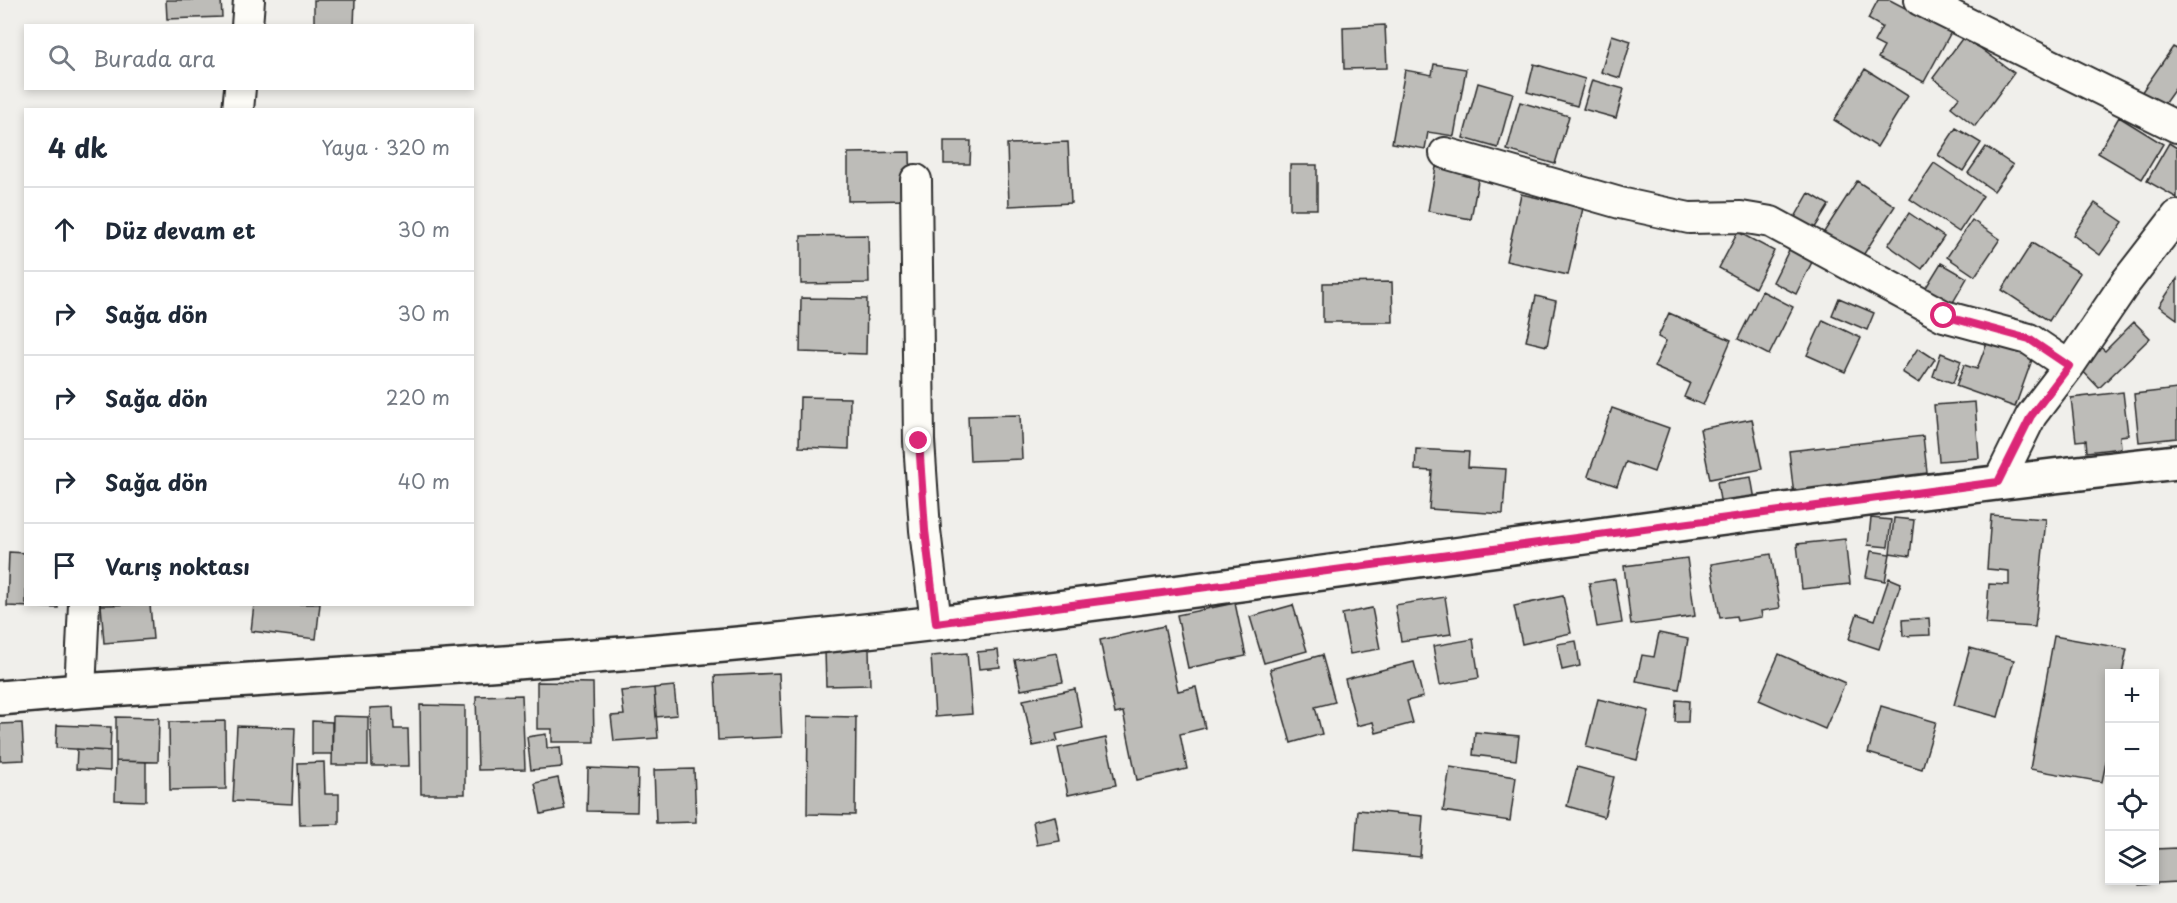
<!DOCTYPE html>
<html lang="tr">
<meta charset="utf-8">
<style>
body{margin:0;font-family:"Playpen Sans",sans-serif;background:#f2f2f3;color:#1f2937}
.controls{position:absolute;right:18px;bottom:18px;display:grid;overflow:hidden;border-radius:0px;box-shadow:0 3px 9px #0003}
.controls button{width:54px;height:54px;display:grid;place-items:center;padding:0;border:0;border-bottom:2px solid #e0e1e3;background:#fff;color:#1f2937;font:30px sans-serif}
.stop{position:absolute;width:18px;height:18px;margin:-14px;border:4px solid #db2777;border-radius:50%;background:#fff}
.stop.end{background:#db2777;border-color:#fff;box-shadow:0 2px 6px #0008}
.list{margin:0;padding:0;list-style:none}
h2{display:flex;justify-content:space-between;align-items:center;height:78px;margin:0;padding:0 24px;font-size:26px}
h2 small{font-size:20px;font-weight:400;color:#747a83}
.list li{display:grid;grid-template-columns:39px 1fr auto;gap:18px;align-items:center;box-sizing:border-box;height:84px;padding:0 24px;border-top:2px solid #e0e1e3}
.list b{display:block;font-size:22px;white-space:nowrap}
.list em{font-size:20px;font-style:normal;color:#747a83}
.icon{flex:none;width:33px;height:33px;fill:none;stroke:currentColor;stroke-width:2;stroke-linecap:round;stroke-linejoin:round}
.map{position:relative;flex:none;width:2177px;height:903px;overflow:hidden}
.search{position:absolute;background:#fff;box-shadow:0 3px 9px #0003;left:24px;top:24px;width:450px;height:66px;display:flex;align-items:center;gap:15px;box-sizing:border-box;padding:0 21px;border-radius:0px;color:#747a83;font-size:22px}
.panel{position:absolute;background:#fff;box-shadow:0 3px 9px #0003;left:24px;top:108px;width:450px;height:498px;border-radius:0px}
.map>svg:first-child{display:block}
</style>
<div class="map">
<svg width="2177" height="903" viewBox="0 0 2177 903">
<rect width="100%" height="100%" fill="#f0efeb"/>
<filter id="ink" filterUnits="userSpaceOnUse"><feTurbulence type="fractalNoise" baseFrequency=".0167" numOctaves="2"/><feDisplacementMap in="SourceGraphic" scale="12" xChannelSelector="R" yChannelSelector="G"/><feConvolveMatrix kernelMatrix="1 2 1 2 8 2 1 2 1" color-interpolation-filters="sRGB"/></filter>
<g filter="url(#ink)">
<path fill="#bdbcb8" stroke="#2b2b2b" stroke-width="1.5" d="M166,0H221L222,17L167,19Z
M314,0H355L354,26H314Z
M1878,0H1890L1951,32L1924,82L1878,58L1884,47L1874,42L1882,27L1868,19Z
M1385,25L1387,68L1344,69L1343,27Z
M1612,35L1631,41L1620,78L1601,72Z
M1964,36L2014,73L1975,126L1951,107L1959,97L1933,78Z
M2173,47L2177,49V86L2162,107L2141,93Z
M1434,64L1466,69L1454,136L1428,132L1425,149L1392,143L1405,70L1432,75Z
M1534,64L1585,79L1577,106L1527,92Z
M1865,69L1908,96L1877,147L1834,120Z
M1592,80L1624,89L1616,118L1583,109Z
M1478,83L1513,93L1498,148L1463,138Z
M1520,102L1569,116L1555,164L1507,150Z
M2119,117L2163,144L2142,179L2098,153Z
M1956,128L1981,143L1963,171L1938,155Z
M944,141H971L970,164H944Z
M1068,142L1071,203L1009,206L1007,144Z
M2169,143L2177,148V198L2147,181Z
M1986,147L2013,165L1994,191L1968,173Z
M910,152L911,200L848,201V153Z
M1934,163L1983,196L1959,232L1910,199Z
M1290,165H1317V209H1290Z
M1436,167L1479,175L1471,219L1428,211Z
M1857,181L1895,206L1860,260L1822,235Z
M1809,193L1829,205L1813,231L1794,219Z
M1521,194L1583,208L1568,275L1506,261Z
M2095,203L2123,222L2100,255L2073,235Z
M1909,213L1944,237L1922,269L1888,245Z
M1972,220L2000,239L1975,276L1947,257Z
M1738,232L1774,251L1755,288L1719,268Z
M868,235L869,283L801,284V236Z
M2032,243L2080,273L2049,321L2002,290Z
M1791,246L1814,258L1796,294L1773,282Z
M1941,263L1967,278L1952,304L1925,289Z
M2177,279V319L2159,306Z
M1392,282L1393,322H1323V283Z
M1762,291L1793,307L1769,355L1738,339Z
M1536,296L1556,301L1547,346L1526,341Z
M801,298L867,299L866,354L800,352Z
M1839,298L1874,313L1867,330L1832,315Z
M1669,313L1731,340L1703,405L1684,397L1690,383L1654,367L1666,341L1658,337Z
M1823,320L1861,338L1845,372L1807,355Z
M2134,322L2150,338L2099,388L2077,365L2098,345L2105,351Z
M1988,340L2033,357L2015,407L1956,386L1964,365L1977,369Z
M1918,348L1935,359L1919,383L1902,372Z
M1941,353L1961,361L1953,383L1933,376Z
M2177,389V438L2139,442L2134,394Z
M2123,392L2128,435L2120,436L2121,448L2087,452L2086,440L2076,441L2071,398Z
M800,397L850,398L849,449L799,447Z
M1975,402L1979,458L1939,461L1934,405Z
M1612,408L1669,428L1654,472L1626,462L1617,486L1588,476Z
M1020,415L1022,459L970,461L968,416Z
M1752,419L1762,469L1710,479L1700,429Z
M1923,436L1928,481L1794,496L1789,451Z
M1416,449L1469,452L1468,467L1506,469L1503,514L1429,509L1432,471L1415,470Z
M1751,477L1755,500L1721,506L1717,482Z
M1991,515L2046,519L2035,627L1986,624L1989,584L2009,585V571L1987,569Z
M1871,518L1891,520L1888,547L1868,545Z
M1894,518L1914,520L1910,556L1890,553Z
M1845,539L1850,584L1802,589L1797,544Z
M1871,551L1890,554L1885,581L1866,577Z
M9,552L26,553V604H58V608L7,606Z
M1771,554L1780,608L1761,611L1762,617L1737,621L1736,616L1720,618L1711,564Z
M1687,558L1695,616L1631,625L1624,566Z
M1889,578L1901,583L1879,649L1849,639L1857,614L1875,620Z
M1615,579L1622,623L1597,627L1589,583Z
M1563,596L1571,633L1522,644L1514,606Z
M1445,597L1451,634L1401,641L1395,605Z
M1235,603L1246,656L1188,668L1177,615Z
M150,604L153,639L104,643L101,605Z
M254,604H320L316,639L251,631Z
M1293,605L1307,651L1264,663L1250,617Z
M1372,608L1380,649L1350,654L1342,614Z
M1929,618L1930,635L1903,636L1902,620Z
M1164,626L1178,691L1196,687L1205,728L1180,734L1187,769L1137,780L1123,712L1115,714L1100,640Z
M1659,633L1688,639L1679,689L1636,681L1642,655L1654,657Z
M2054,636L2127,649L2122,674H2110V743L2102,782L2030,769Z
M1473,639L1479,678L1440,685L1433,646Z
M1576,641L1580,666L1562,670L1557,644Z
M1970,648L2014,660L1998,717L1954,705Z
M869,649L870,685L826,686L825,650Z
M998,650L1000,667L979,669L977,652Z
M967,653L972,714L935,717L931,656Z
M1057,653L1063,682L1021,690L1015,660Z
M1779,654L1845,683L1825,729L1759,700Z
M1322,655L1335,702L1315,707L1322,734L1291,743L1270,669Z
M1414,662L1423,697L1407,701L1413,723L1376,733L1373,722L1357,726L1345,679Z
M779,673L782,737L718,740L715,676Z
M537,682L593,683L594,742H552V729H537Z
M674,686L677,715L656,717L654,688Z
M654,688L658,738L614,741L611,716L624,715L621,691Z
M1075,689L1083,728L1056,734L1058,741L1033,746L1023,700Z
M522,695L525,769L478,770L476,696Z
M1598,699L1649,711L1637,760L1586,747Z
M1676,700L1689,701L1688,722H1675Z
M420,705L465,706V794H421Z
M1881,706L1936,722L1922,769L1868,753Z
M393,707L394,729H408L409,766H372L370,708Z
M333,716L368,717V765H332Z
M808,716L856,717L855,815L807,814Z
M116,717L159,718L158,762L116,761Z
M225,721L226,789L170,790L169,722Z
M312,721L332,722V754H312Z
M22,723L24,760L0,761V724Z
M57,725L111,727L110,751L56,748Z
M237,726L295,728L292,804L233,801Z
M1475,732L1519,736L1516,760L1473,755Z
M546,734L547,748L560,747L562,767L531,770L527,737Z
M1106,738L1116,785L1068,795L1058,748Z
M77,749L110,751V771L76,769Z
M116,761L146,762V801L115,800Z
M324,762L325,794H339V824L300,825L298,763Z
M1450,767L1516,777L1510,821L1443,811Z
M1577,767L1614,777L1604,817L1567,806Z
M588,768L638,770L637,812L587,811Z
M694,769L696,822L656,823L654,770Z
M558,778L565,809L541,814L535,783Z
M1358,810L1423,816L1420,857L1355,851Z
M1055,816L1060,841L1037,845L1033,821Z
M2177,848V882L2139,884L2138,880H2154V849Z"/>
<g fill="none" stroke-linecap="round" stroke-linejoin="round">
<g stroke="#2b2b2b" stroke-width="34">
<path id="street" d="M1920,0L2177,127
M247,26L249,0
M238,110L240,88
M1445,153L1620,203L1689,218L1741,217L1771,222L1944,316L2029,339L2069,366
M916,180L919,441L925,530L936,623
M1999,481L2031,416L2069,366L2126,282L2177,216
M80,691L84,604"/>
</g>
<g stroke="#2b2b2b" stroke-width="38">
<path id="secondary" d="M0,698L80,691C366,672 652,657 936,623C1350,574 1762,507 2177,462"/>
</g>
<use href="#street" stroke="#fdfcf7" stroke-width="30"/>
<use href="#secondary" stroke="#fdfcf7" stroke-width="33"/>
</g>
</g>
<g fill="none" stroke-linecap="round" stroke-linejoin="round" filter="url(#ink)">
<path stroke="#db2777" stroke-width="8" d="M919,441L925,530L936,623L1998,482L2031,416L2069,366L2029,339L1944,316"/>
</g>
</svg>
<div class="controls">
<button>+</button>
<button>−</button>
<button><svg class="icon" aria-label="locate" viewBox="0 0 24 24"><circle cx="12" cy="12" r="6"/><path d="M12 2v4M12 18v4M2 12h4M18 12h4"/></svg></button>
<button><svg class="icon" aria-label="layers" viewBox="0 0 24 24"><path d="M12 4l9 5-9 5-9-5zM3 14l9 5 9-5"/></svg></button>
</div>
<div class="stop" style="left:1944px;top:316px"></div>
<div class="stop end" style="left:919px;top:441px"></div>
<div class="search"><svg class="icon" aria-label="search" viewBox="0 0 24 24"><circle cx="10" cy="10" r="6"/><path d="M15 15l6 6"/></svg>Burada ara</div>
<section class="panel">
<h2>4 dk<small>Yaya · 320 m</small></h2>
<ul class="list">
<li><svg class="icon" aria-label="ahead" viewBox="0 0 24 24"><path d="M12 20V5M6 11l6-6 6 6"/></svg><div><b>Düz devam et</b></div><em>30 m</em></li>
<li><svg class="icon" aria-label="right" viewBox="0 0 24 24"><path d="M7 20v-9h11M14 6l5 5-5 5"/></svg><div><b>Sağa dön</b></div><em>30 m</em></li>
<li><svg class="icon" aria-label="right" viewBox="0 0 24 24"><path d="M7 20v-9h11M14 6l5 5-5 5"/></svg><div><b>Sağa dön</b></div><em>220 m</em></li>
<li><svg class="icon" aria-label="right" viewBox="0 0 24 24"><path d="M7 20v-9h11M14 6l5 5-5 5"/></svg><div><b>Sağa dön</b></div><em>40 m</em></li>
<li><svg class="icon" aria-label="arrive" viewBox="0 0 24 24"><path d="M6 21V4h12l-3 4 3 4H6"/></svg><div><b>Varış noktası</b></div></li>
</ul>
</section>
</div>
